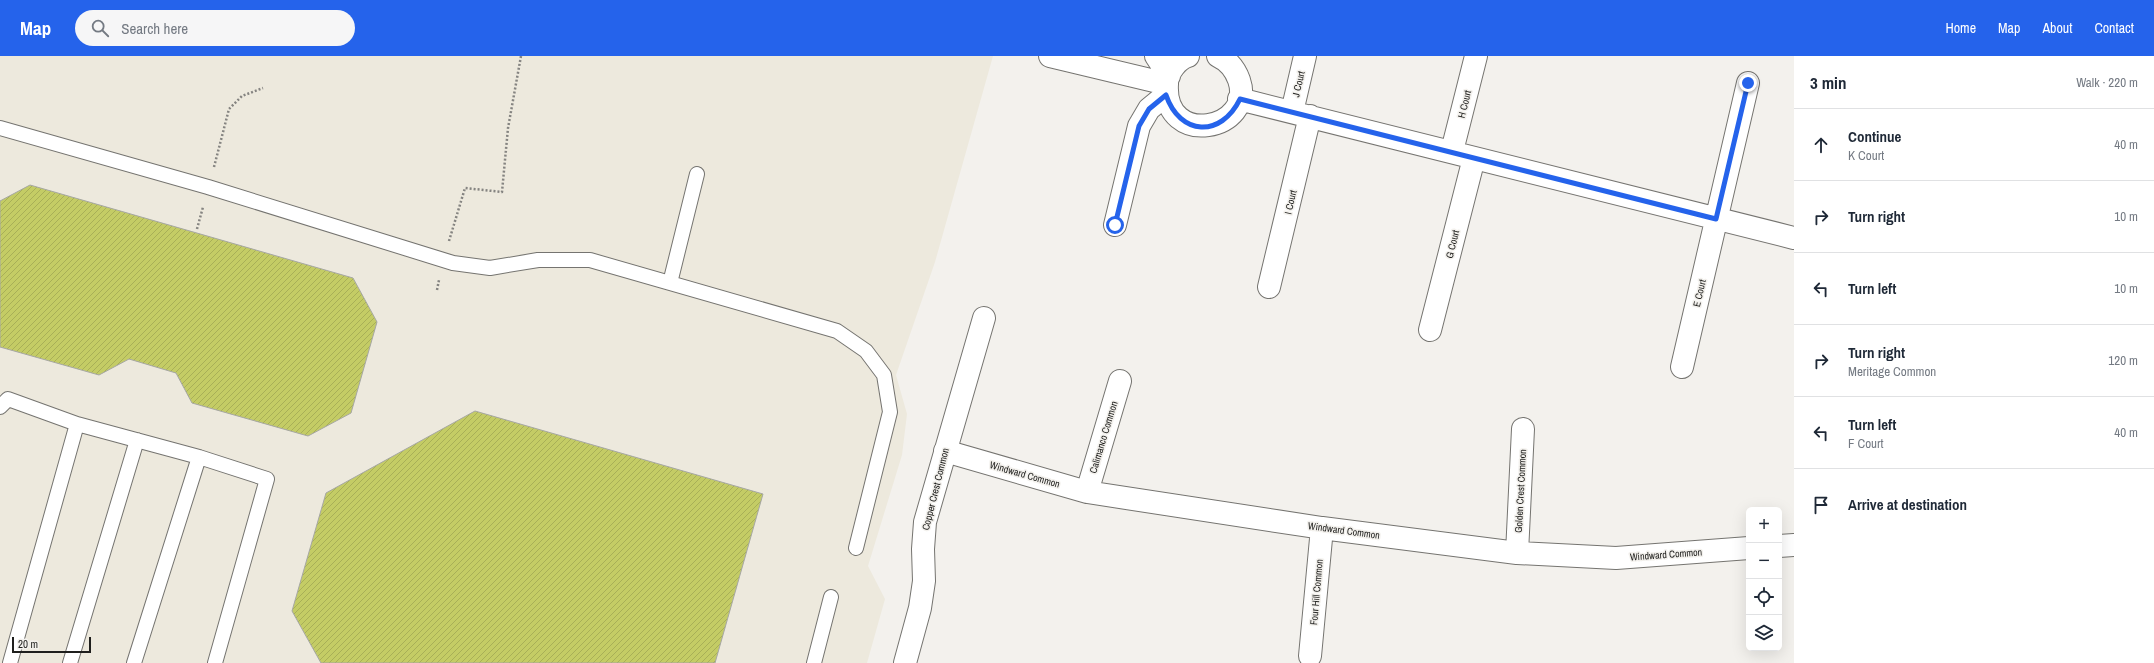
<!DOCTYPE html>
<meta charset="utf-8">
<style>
body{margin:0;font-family:"Archivo Narrow",sans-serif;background:#f6f6f7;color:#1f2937}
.controls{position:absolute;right:12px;bottom:12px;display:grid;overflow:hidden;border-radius:6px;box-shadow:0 4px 16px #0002}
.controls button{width:36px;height:36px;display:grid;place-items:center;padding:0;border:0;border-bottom:1px solid #e0e1e3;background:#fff;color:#1f2937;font:20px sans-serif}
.scale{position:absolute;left:12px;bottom:10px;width:79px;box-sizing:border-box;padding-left:4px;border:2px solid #1f1f1d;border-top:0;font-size:11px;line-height:14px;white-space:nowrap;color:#1f1f1d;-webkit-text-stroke:3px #f3f1ed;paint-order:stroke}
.stop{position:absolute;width:12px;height:12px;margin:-9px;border:3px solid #2563eb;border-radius:50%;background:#fff}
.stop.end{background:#2563eb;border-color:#fff;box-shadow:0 1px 4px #0008}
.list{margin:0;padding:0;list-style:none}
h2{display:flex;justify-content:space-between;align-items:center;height:52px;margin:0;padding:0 16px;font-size:17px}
h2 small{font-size:13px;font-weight:400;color:#747a83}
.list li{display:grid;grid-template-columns:26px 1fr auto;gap:12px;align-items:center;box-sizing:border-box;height:72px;padding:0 16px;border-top:1px solid #e0e1e3}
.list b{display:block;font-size:15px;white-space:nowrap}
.list p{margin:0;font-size:13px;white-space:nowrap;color:#747a83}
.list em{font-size:13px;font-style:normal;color:#747a83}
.icon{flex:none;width:22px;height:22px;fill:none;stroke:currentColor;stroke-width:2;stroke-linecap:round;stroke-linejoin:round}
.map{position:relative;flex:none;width:1794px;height:607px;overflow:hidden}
header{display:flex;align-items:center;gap:24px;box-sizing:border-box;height:56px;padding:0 20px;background:#2563eb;color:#fff}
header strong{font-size:19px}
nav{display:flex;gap:22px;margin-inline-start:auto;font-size:14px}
.search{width:280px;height:36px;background:#f6f6f7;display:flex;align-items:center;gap:10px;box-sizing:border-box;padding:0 14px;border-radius:22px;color:#747a83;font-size:15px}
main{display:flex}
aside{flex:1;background:#fff}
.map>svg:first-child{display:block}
</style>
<header>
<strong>Map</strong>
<div class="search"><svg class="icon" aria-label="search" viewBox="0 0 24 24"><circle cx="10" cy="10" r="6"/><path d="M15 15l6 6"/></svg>Search here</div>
<nav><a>Home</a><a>Map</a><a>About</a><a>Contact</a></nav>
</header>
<main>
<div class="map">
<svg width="1794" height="607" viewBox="0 0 1794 607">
<defs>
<pattern id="building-hatch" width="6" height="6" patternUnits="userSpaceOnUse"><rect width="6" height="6" fill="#c4cc65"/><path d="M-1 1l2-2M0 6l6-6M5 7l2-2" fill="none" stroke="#a8af57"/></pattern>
</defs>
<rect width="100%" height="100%" fill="#f3f1ed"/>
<path fill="#ede9dd" d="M0,0H993L935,206L896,319L907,358L902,399L868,510L885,543L867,607H0Z"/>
<path fill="url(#building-hatch)" stroke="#a6a7a3" d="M30,129L353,222L377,266L351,357L308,380L192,347L176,317L129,303L99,319L0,291V145Z
M475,355L763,438L715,607H321L292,555L326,437Z"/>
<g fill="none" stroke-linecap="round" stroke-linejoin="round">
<g stroke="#757470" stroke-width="16">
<path id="lane" d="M0,72L208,131L453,207L490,212L538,204H590L837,275L866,295L884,319L890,356L856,492
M670,227L697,118
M0,351L8,343L77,368L199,401L267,423L215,607
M10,607L77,368
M70,607L137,384
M134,607L199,401
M814,607L831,541"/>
</g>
<g stroke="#757470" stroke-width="24">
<path id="street" d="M1050,0L1167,28
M1156,0L1169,20
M1188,0C1178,3 1167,16 1167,28C1163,93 1256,74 1239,24C1235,13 1229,5 1218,0
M1239,43L1794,182
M1292,56L1305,0
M1452,95L1476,0
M1115,169L1139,70L1149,53L1166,39
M1269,231L1310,60
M1430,274L1474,102
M1682,311L1748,27
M945,395L1087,436L1322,472L1517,497L1616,502L1749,492
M1087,436L1120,325
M1779,490L1794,489
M1517,497L1523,373
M1310,600L1322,472
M905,607L920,552L924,525L923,493L925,466L984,262"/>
</g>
<path stroke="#858481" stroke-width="2.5" stroke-dasharray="2 2" stroke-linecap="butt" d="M214,111L229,53L242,40L263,32
M197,173L203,151
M449,185L465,132L502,136L508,72L521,0
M437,234L439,224"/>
<use href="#lane" stroke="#fff" stroke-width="14"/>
<use href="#street" stroke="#fff" stroke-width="22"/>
</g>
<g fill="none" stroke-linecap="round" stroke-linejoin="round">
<path stroke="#2563eb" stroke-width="5" d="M1115,169L1139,70L1149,53L1166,39C1180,80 1221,82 1240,43L1716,163L1748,27"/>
</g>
<g text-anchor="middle" stroke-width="3" stroke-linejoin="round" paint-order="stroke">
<g font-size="10" fill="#1f1f1d" stroke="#f3f1ed">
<text transform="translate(1298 28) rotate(-77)" y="4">J Court</text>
<text transform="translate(1464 48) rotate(-76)" y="4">H Court</text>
<text transform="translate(1290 146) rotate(-77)" y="4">I Court</text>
<text transform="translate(1452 188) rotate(-76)" y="4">G Court</text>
<text transform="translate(1699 237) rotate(-77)" y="4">E Court</text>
<text transform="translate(1103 381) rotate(-73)" y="4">Calimanco Common</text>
<text transform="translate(1025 418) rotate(16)" y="4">Windward Common</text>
<text transform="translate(935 433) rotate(-76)" y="4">Copper Crest Common</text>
<text transform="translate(1520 435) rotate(-87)" y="4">Golden Crest Common</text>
<text transform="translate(1344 474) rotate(8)" y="4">Windward Common</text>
<text transform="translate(1666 498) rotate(-4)" y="4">Windward Common</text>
<text transform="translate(1316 536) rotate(-85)" y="4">Four Hill Common</text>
</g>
</g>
</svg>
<div class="controls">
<button>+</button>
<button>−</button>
<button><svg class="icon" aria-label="locate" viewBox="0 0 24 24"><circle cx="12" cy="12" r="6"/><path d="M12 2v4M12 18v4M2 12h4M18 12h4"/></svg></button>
<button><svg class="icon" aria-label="layers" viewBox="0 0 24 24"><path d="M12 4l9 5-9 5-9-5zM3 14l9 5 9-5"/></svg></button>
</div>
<div class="scale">20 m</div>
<div class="stop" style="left:1115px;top:169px"></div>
<div class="stop end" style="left:1748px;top:27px"></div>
</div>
<aside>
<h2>3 min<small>Walk · 220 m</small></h2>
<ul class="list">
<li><svg class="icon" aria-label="ahead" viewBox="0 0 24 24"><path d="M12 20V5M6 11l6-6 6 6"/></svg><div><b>Continue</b><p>K Court</p></div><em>40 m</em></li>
<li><svg class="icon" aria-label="right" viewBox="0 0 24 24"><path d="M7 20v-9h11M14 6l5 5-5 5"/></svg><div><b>Turn right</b></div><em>10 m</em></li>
<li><svg class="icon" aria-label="left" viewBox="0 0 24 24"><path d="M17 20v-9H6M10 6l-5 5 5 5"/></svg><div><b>Turn left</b></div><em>10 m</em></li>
<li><svg class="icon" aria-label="right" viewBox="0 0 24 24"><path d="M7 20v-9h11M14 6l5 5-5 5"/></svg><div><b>Turn right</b><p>Meritage Common</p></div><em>120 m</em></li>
<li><svg class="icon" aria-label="left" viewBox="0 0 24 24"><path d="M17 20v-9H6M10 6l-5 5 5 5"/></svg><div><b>Turn left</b><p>F Court</p></div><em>40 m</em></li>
<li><svg class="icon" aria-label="arrive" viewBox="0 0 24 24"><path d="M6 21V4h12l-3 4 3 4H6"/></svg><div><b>Arrive at destination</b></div></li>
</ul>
</aside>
</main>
